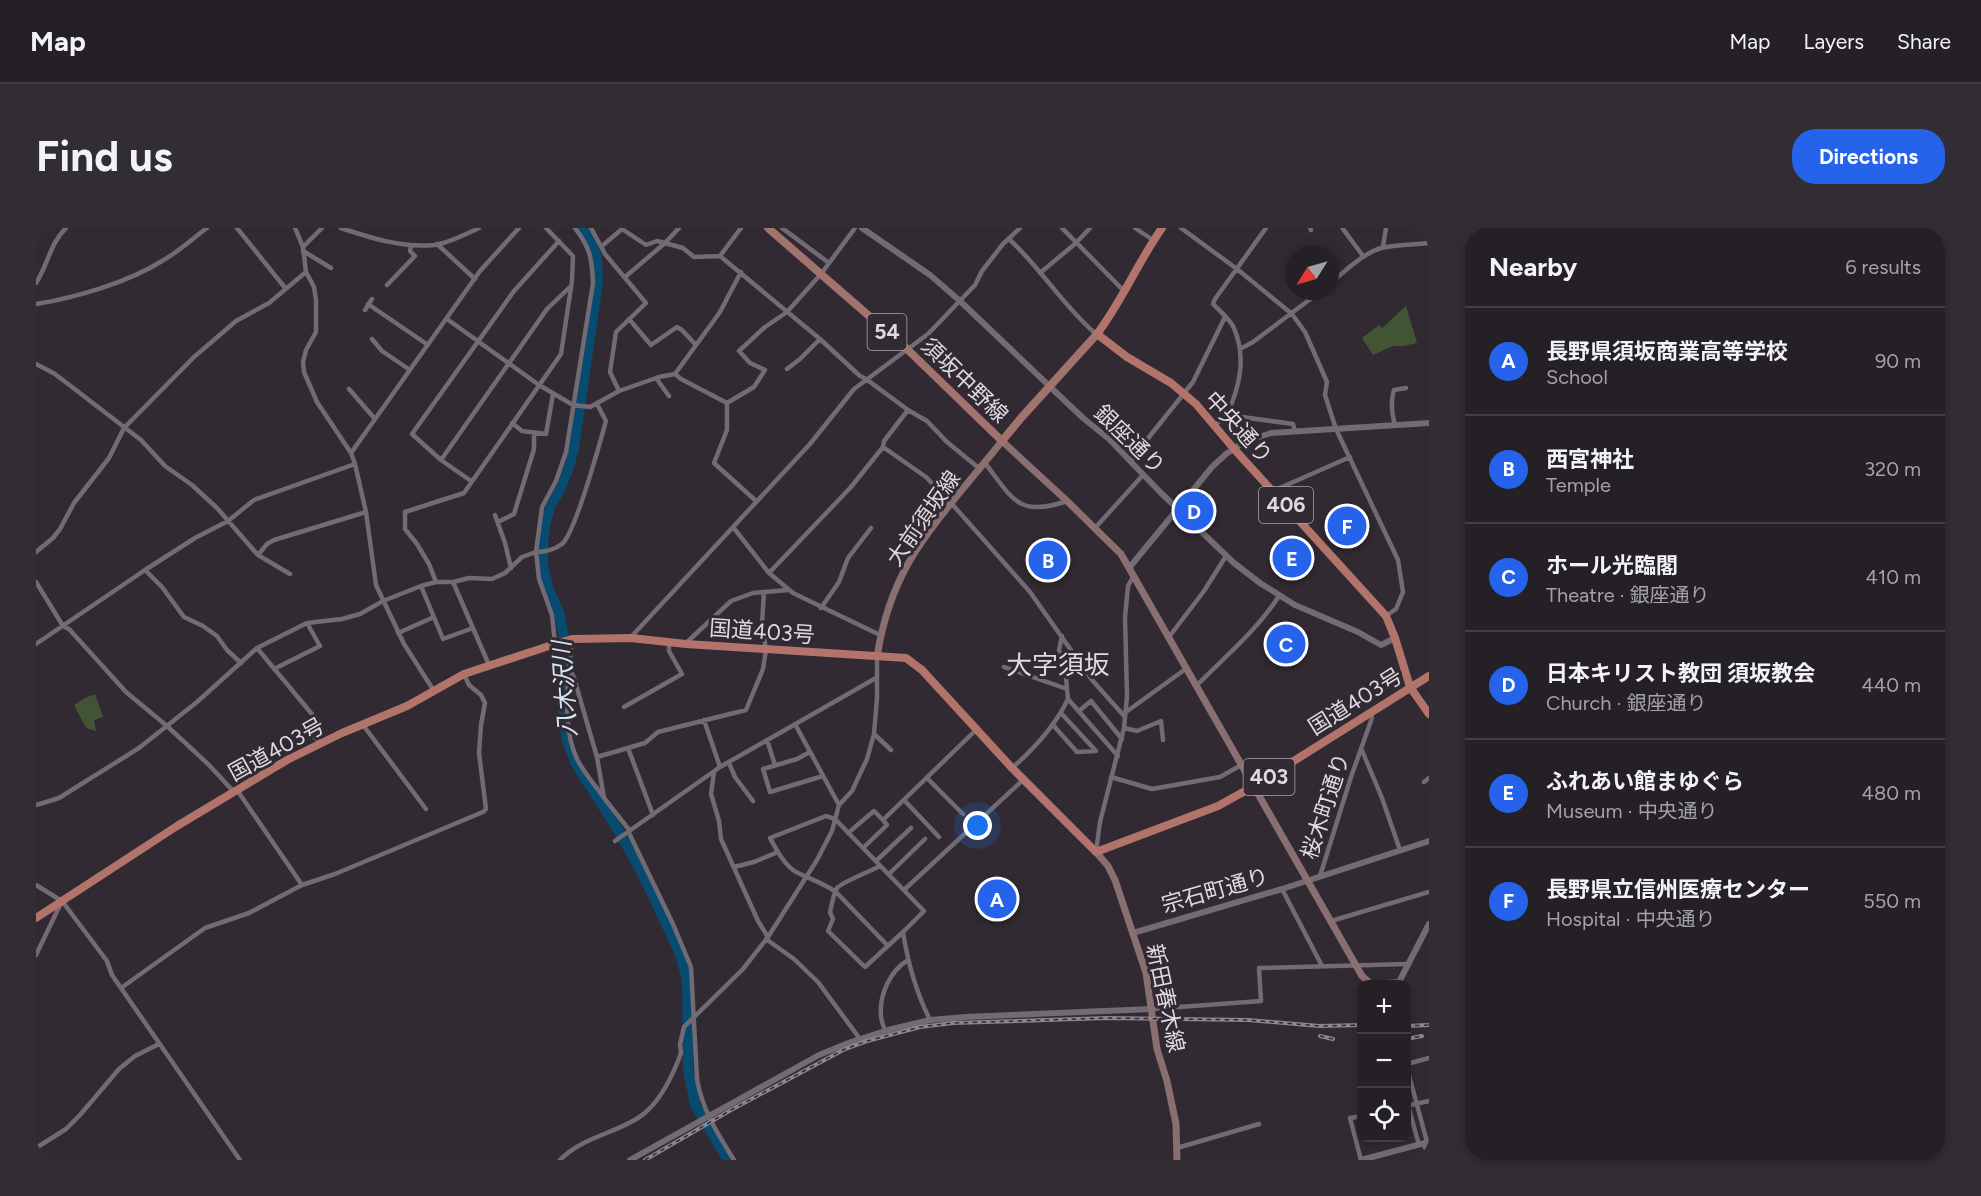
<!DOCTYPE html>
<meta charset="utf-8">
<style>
body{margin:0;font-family:Figtree,"Noto Sans JP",sans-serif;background:#312d32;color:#f1f3f6}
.controls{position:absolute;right:18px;bottom:18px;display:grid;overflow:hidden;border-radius:12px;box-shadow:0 3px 9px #0003}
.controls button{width:54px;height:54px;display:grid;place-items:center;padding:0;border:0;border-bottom:2px solid #423e43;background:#252026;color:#f1f3f6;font:30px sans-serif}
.compass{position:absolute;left:1249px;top:18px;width:54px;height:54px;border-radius:50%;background:#252026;box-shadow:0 3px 9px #0003;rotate:233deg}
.you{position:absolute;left:942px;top:598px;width:21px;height:21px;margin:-15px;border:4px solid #fff;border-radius:50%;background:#1a73e8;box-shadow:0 0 0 9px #1a73e833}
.badge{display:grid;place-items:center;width:39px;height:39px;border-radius:50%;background:#2563eb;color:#fff;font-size:20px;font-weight:700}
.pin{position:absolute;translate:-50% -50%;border:3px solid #fff;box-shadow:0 2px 6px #0006}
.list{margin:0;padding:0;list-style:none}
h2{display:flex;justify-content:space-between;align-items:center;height:78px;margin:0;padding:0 24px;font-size:26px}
h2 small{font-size:20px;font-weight:400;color:#a3a3a7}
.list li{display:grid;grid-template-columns:39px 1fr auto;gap:18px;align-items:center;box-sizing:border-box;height:108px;padding:0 24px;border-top:2px solid #423e43}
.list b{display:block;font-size:22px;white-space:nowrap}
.list p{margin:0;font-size:20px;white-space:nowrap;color:#a3a3a7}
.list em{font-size:20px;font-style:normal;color:#a3a3a7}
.icon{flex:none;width:33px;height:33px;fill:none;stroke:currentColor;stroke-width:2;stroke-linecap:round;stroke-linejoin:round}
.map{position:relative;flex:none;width:1393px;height:932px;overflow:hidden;border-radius:24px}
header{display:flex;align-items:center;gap:36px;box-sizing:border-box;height:84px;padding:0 30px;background:#252026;border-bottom:2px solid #423e43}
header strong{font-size:28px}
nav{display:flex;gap:33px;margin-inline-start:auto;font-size:21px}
.intro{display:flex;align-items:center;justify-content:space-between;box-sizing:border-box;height:144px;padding:0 36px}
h1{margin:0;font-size:42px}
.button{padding:15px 27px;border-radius:24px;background:#2563eb;color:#fff;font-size:21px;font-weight:700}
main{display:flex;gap:36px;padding:0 36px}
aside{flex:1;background:#252026;border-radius:24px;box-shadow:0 3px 9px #0003}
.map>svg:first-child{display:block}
</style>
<header>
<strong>Map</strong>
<nav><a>Map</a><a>Layers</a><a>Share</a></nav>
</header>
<div class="intro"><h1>Find us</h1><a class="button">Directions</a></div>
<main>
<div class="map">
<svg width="1393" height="932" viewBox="0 0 1393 932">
<rect width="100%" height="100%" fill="#312a32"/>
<path fill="#415534" d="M1370,78L1381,115L1367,118H1357L1337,127L1326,110L1343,97L1346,100Z
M59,466L67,489L58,492L60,503L50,500L38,477L49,470Z"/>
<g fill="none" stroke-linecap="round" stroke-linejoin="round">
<path stroke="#084b70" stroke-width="10" d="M545,0L552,8L561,29L562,54L538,220L533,239L525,260L514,279L509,298L507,315V336L512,359L523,385L530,420L527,486L531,513L540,536L581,600L607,647L643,724L651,751L652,841L659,877L692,932"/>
<path stroke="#736b74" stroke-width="4.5" d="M201,0L250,61
M259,0L267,19L270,44L278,59L280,72V104L270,122L267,134L268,144L281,174L315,225L319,236L330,284L340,357L368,416L398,463
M305,0C335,10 366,20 398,17C413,15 430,6 443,0
M539,0C554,19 556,31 557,55L530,224L520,253L506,279L500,324C510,324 518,322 526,316C540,304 564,214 570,193L561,176
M555,0L569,26L610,75L580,104L574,144L583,163
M746,0L793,35
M1026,0L1088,63
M1099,0L1117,12
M1145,0L1201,41L1256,86L1269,104L1291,154L1289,167L1300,201L1362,332L1367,364L1360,381L1350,388
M1274,0L1275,2
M1307,1L1327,28
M973,11C1005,40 1027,78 1060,106
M401,16L439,51
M566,18L586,1L610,17L621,13L629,15L643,0
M267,19L286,0
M1347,19L1350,0
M267,23L295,40
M684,28L705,0
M1004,45L1040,15L1054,0
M589,49L629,15L647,20L658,29L684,28L784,111L824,148L830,151L872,182L891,193L911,214L944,241
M0,55C12,37 14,15 30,0
M1294,55C1310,43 1326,26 1345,20C1360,16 1378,17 1393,15
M351,57L379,28L374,23L375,17
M0,76C39,70 93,54 126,33C142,24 156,11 171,0
M332,76L392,117
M329,82L336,71
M411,91L503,157L537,177L554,179L583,163L623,149L639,146L645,151L691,175V202L678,235L720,273
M593,91L615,117L641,99L646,102L660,117
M336,111L346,123L374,142
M1204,121L1217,114L1285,63
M0,136L19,146L105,212L129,238L156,257L181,280L222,327L254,346
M751,141L764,131L784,111
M639,146L684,84L705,44
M620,150L633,168
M313,161L339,191
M691,175L718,159L729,142L714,135L703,123L729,99L751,84L785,46L819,0
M1191,187C1204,158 1211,128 1197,98C1192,90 1184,83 1177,76L1179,71L1230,0
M476,195L486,203L510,206L517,166
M1179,197L1191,187L1257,196L1259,203
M1359,197C1356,186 1354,174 1358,162L1370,160
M847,219L890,249L916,276L994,364L1056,452L1089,489
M315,225L444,43L483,0
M405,232L511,81L535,58
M1094,233L1157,154L1189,89
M949,235C977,271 982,290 1031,273
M435,253L405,232L376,206L478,63L523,13
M1237,263L1314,229
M459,287L469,315L475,340
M462,294L478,286L498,221V205
M697,299L733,345L757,365L844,407
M1059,300L1107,247
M0,324L17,310L24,301L38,275L73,230L88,200L158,129L200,93L233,75L270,44
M222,327L231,316L238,312L330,284
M109,342L126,359L148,389L167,398L181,408L191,422L205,435
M733,345L815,259L847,219L848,213L872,182
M0,354L27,398L33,401L90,464L131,498L173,537L198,564
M400,354L393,336L381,316L369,301V284L428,265L525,126L536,53L537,28L510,0
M417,354L433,350L456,351L469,345L486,329L500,324L503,351L516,387L519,416
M385,358L407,411L437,400
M785,380L803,354L812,330L835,300
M362,405L398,389
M1026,408L1023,422L1029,435L1031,461
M595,409L774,216L818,161L892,106L939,57L946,43L967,16L984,0
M1133,409L1168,363L1190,328
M536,411L533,440L538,450L561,529L609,515L622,504L710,482L727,441L730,422L726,396L728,364
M650,415L695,373L717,365L752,362
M0,416L109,342L159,310L192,293L218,272L319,236
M221,420L280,491L269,500L285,515
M968,439L1031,461L1032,471L1082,528
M238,441L284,418L271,395
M533,443C531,473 528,503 541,531C548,545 559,557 568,570
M1161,457C1189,429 1221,402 1243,368
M588,479L646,446L633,423V414
M1043,483L1055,473L1086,511
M1090,484L1151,440
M668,492L684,539
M759,496L803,577
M327,497L390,581
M1017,497L1041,524L1060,523L1025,485
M1088,500L1101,503L1125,493L1127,512
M838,506L855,522
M731,512L739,537
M592,520L617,587
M1325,520L1346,570L1364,622
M774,524L761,531L727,541L734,564L787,548
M561,529L568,570L594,603
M693,535L699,549L717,573
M976,540C999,520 1019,498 1032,471
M678,544L675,566L683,593L685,611L722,693L732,709
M1075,549L1116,561L1184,549L1207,536
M891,550L927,586
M1388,554L1393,550
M201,562L266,657
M868,572L903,609
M0,577L23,570L103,520L161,474L221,420L271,395L306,391L324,386L347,373L385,358L400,354H417L453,437
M593,605L637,696L655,739L661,851C666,882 682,906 698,932
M812,605L838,583L847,592
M579,613L684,539L840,450
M827,620L851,597L847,592L942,500
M1060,624L1064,594L1088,500L1091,468L1089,389L1092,358L1098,347
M840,633L875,600
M844,638C837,642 804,655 801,660C797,667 796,677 794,684L797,691L792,703L829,739L867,704
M698,639L718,634L742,624
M853,646L889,611
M1284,648L1315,549L1336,490L1333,484
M0,657L26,673L71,733L76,747L204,932
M869,661L988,551
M1246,661L1286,738
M1295,693L1393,664
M730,711L758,731L782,754L824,811
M852,718L800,664C787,655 774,651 760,644C749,638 740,621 734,610L790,588L799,591L888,683L867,704C872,736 880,764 894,792
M0,727L25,675
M85,760L169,700L213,685L266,657L299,646L447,584L450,581L443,525L445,497L449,475L445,467L433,457L428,446
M1116,781L1225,773L1223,740L1372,736
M849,803C848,798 845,793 845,788C843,767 854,743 872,732
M1370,836L1391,914
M1371,836L1393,830
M1370,870L1383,917
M1370,878L1393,873
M1387,915L1393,928
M0,920L30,901L44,887L83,841L99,828L123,816
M1141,920L1223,896
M524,932C545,910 577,906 602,890C621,878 634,853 642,833L645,825L644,816L648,799L707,741L732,709L781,632L796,603L803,577L816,563L831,531L838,506L841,470V429
M1325,932L1314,890L1326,888"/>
<path stroke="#736b74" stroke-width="6" d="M826,0L894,47L924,73L1047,190L1073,211L1124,264L1198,335L1224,355L1259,377L1322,404L1345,417L1359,410
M1093,340L1176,239L1190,226L1208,214L1235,205L1393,195
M1097,705L1246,661L1393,613
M1335,756L1363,754L1393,696
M594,932L783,827L815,814L852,802L894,792L930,789L1116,781
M1325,932L1393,914"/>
<path stroke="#8a6f70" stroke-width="7" d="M841,429C846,397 857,362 873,334C897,293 936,251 966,213L1031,273L1085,326L1326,748L1335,756
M1060,624L1072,638L1079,652L1110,745L1121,821L1131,853L1140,896L1141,932"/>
<path stroke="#a2726c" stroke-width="8" d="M732,0L871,121L966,213L985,190L1061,106"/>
<path stroke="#b2746a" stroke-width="8" d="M1126,0C1102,34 1086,73 1061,106L1091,129L1135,155L1160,176L1199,222L1350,388L1359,410L1374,459L1393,486
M0,690L141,598L251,532L306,505L371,478L428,446L519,416L536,411L595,410L650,416L870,430L886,442L976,540L1060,624L1182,578L1218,558L1393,448"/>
<g stroke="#8d878d" stroke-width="4">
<path id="rail" d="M1370,798L1393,797
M1284,808L1297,811
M1370,811L1386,808
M609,932L695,882L809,821L831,813L884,799L917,795L1071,790L1212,792L1283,798L1326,797"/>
</g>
<use href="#rail" stroke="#312a32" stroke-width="1.5" stroke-dasharray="4.5" stroke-linecap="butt"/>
</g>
<g text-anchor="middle" stroke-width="6" stroke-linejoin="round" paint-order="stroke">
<g fill="#312a32" stroke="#aba5ab" stroke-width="1.5">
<rect x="831.5" y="86" width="39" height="36" rx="4.5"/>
<rect x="1223" y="259" width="54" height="36" rx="4.5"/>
<rect x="1207.5" y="531" width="51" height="36" rx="4.5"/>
</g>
<g font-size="21" font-weight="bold" fill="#dfdadf">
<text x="851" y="111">54</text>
<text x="1250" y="284">406</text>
<text x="1233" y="556">403</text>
</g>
<g font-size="22" fill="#dfdadf" stroke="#312a32">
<text transform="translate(929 152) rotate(44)" y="8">須坂中野線</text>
<text transform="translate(1203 199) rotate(48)" y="8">中央通り</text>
<text transform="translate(1094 211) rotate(44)" y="8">銀座通り</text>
<text transform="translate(887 290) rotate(-55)" y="8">大前須坂線</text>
<text transform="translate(726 403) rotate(4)" y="8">国道403号</text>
<text transform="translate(1319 473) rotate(-32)" y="8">国道403号</text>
<text transform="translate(240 521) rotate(-29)" y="8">国道403号</text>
<text transform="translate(1289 578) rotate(-72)" y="8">桜木町通り</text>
<text transform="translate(1179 662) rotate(-16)" y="8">宗石町通り</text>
<text transform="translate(1130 770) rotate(78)" y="8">新田春木線</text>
</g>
<g font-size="24" font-style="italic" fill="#d6e6f2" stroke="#312a32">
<text transform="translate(529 461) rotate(-94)" y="8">八木沢川</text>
</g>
<g font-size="26" fill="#dfdadf" stroke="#312a32">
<text x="1022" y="446">大字須坂</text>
</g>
</g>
</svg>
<div class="controls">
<button>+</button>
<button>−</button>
<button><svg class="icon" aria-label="locate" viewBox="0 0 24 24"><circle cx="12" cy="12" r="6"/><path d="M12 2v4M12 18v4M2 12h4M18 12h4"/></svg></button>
</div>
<svg class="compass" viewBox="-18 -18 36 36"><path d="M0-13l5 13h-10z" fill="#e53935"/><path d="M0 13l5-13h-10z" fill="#a3a3a7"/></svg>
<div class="you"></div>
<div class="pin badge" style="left:961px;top:671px">A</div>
<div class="pin badge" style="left:1012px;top:332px">B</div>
<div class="pin badge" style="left:1250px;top:416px">C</div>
<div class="pin badge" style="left:1158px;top:283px">D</div>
<div class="pin badge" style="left:1256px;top:330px">E</div>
<div class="pin badge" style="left:1311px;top:298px">F</div>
</div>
<aside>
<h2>Nearby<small>6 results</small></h2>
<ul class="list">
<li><span class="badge">A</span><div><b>長野県須坂商業高等学校</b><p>School</p></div><em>90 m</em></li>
<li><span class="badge">B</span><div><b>西宮神社</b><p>Temple</p></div><em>320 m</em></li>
<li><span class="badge">C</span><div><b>ホール光臨閣</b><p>Theatre · 銀座通り</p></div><em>410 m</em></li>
<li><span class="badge">D</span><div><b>日本キリスト教団 須坂教会</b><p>Church · 銀座通り</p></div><em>440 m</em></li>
<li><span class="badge">E</span><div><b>ふれあい館まゆぐら</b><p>Museum · 中央通り</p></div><em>480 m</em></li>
<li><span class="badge">F</span><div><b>長野県立信州医療センター</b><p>Hospital · 中央通り</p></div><em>550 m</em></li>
</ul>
</aside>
</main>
